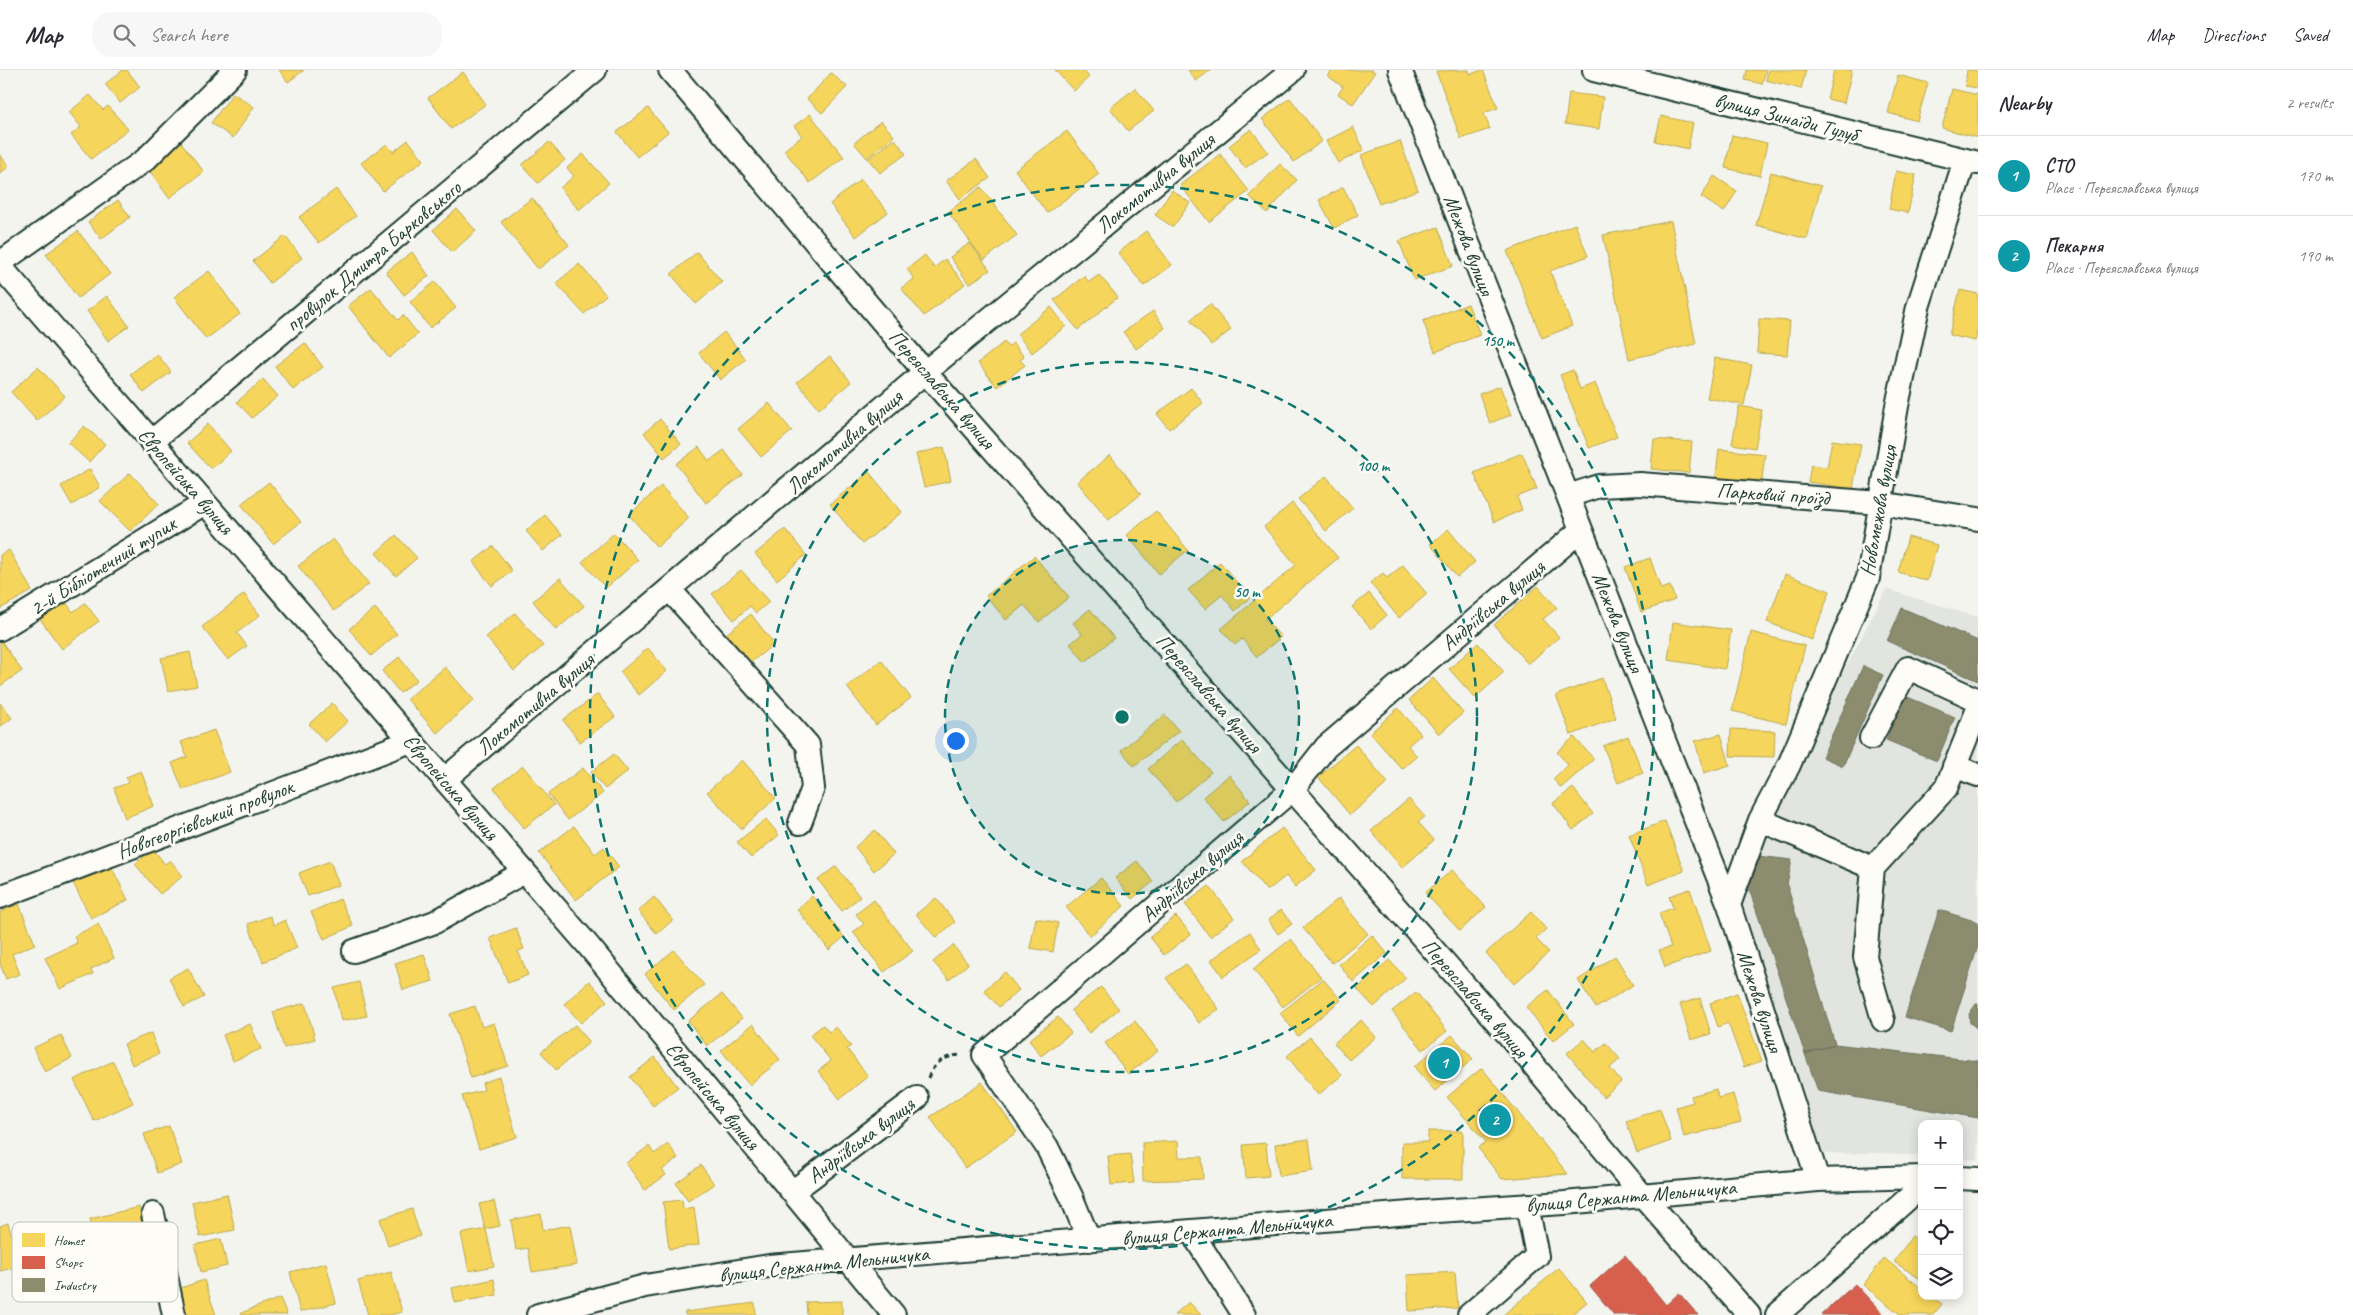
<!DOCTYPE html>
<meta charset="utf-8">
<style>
body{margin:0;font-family:Caveat,sans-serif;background:#f7f7f7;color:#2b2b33}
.controls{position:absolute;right:15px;bottom:15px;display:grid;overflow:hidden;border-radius:10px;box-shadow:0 2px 12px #0003}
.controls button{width:45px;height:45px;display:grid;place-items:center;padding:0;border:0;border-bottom:1px solid #e1e1e2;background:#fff;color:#2b2b33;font:25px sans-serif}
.you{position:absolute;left:955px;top:670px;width:18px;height:18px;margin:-12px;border:4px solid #fff;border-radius:50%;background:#1a73e8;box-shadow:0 0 0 8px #1a73e833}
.badge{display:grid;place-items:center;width:32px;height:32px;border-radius:50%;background:#1a73e8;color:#fff;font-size:16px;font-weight:700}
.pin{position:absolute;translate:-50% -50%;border:2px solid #fff;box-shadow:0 1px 5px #0006}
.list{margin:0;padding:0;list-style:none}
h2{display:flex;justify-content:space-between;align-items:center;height:65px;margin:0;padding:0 20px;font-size:21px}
h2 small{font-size:16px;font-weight:400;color:#7c7c81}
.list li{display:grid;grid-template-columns:32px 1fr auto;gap:15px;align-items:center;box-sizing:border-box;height:80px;padding:0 20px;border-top:1px solid #e1e1e2}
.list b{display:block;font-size:19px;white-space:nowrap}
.list p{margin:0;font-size:16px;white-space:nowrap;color:#7c7c81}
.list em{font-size:16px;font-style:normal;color:#7c7c81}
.icon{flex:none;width:28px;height:28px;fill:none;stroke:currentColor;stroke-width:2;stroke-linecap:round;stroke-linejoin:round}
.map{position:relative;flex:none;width:1978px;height:1245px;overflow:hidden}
header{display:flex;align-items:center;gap:30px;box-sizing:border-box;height:70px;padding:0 25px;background:#fff;border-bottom:1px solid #e1e1e2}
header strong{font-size:24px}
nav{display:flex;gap:28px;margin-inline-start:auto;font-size:18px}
.search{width:350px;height:45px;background:#f7f7f7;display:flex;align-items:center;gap:12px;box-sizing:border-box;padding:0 18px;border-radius:20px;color:#7c7c81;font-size:19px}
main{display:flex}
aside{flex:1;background:#fff}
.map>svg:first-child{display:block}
</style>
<header>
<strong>Map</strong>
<div class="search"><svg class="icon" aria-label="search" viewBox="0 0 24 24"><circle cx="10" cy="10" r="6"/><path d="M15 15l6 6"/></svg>Search here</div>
<nav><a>Map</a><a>Directions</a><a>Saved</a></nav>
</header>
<main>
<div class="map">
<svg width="1978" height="1245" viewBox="0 0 1978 1245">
<rect width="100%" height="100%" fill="#f4f4ef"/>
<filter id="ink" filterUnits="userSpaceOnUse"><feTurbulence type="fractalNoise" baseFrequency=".02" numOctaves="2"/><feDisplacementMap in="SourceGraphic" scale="10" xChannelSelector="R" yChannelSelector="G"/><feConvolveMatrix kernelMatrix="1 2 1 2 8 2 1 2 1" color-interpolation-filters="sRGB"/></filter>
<g filter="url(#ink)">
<path fill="#e2e5df" d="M1886,519L1978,547V1090L1959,1089V1054H1922V1086L1882,1083L1823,1084L1739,829L1765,755Z"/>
<path fill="#f6d55c" stroke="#b6a750" d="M123,0H127L140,17L120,33L105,14Z
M279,0H304L288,12Z
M1055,0H1083L1089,7L1074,21Z
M1188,0H1211L1196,11Z
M1332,0H1371L1375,2L1353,34L1338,24L1343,17L1328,6Z
M1469,0L1470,4L1483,0L1498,38L1484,43L1490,59L1461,69L1436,1Z
M1747,0H1766L1762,14L1745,10Z
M1768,0H1806L1801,19L1766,10Z
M1834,0H1852L1844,33L1827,29Z
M1967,0H1978V18L1965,16Z
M463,2L486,34L451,59L428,28Z
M831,3L847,17L822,43L807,29Z
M1898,5L1928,13L1917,51L1888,43Z
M1135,18L1154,41L1128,61L1110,38Z
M1952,19L1978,25V68L1942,58Z
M233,23L254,37L233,68L211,53Z
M1569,23L1603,27L1599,59L1565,54Z
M90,25L103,40L108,36L128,59L91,89L71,65L81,57L69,42Z
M1290,28L1322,71L1294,92L1262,49Z
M648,38L668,62L637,87L617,62Z
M810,44L844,87L810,113L784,80L802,66L794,56Z
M1661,46L1693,53L1688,79L1655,71Z
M881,51L894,66L867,88L854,73Z
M1353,57L1364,80L1338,93L1326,71Z
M1251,59L1268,82L1245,98L1229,76Z
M1067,61L1099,104L1047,143L1015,100Z
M1732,65L1767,73L1760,106L1725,98Z
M895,69L906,84L880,103L868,89Z
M408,70L424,90L383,121L361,93L387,74L393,82Z
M1400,71L1418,120L1379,134L1361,85Z
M181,72L204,102L169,128L147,97Z
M549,72L565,90L538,113L522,95Z
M583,84L609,113L579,140L560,118L574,106L567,98Z
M1220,84L1249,121L1209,152L1180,115Z
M0,85L9,96L0,104Z
M976,89L990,108L960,129L946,111Z
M1280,94L1297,110L1267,143L1249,126Z
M1896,101L1916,105L1908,143L1889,139Z
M1771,102L1821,116L1807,169L1756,155Z
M1714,106L1737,121L1724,142L1701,127Z
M861,109L888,142L856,167L830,134Z
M981,117L1017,165L984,190L948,142Z
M1343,117L1358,145L1334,158L1319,130Z
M336,119L356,146L319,173L299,147Z
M1172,120L1190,133L1173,157L1155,145Z
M532,128L569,175L538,199L501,152Z
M118,130L130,147L101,169L88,152Z
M457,139L476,161L452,182L433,160Z
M1671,151L1696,274L1629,289L1603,165Z
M1575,154L1588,186L1550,201L1572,256L1542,268L1507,181Z
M1438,157L1453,196L1414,210L1399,171Z
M78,161L110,204L78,228L46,184Z
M1146,161L1172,195L1144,216L1118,183Z
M285,166L302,188L270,213L253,191Z
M970,173L990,200L969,214L950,187Z
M412,182L429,206L404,225L386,202Z
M697,182L722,212L696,234L671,204Z
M925,185L934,198L945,189L965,214L924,246L901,218L914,209L907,199Z
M579,194L606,225L584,244L556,213Z
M209,201L240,244L206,269L174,227Z
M1099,205L1118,227L1078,260L1054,230L1084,206L1089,212Z
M435,212L456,238L430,258L410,232Z
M371,218L398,250L403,245L418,264L389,288L348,236Z
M1960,220L1978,224V258L1975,271L1949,265Z
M107,226L129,256L108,271L87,241Z
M1210,234L1231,260L1211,275L1190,250Z
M1468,234L1480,265L1435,282L1423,251Z
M1051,237L1066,256L1032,283L1017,264Z
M1153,241L1165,258L1136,279L1123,262Z
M1759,249L1790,251L1787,285L1757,283Z
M724,262L746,289L720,310L699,283Z
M1004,272L1008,277L1013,273L1024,287L1020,290L1025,295L997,317L978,293Z
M305,273L323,297L293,320L275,296Z
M157,284L171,302L144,323L130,304Z
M830,286L851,312L819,339L797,312Z
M1715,288L1752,295L1744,335L1707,328Z
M38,297L65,326L37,351L11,322Z
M1573,300L1580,319L1595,313L1617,367L1589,378L1560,305Z
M263,309L278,326L252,348L237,332Z
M1500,316L1511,345L1490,353L1479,324Z
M1191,318L1203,333L1169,359L1157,344Z
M769,333L792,361L761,387L738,359Z
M1739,336L1762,340L1755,378L1732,374Z
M660,349L681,374L664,388L644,363Z
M208,354L231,381L211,399L187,373Z
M84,356L105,374L89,392L68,373Z
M1654,369L1692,372L1689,403L1651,399Z
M1832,370L1861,374L1853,419L1808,412L1811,395L1827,397Z
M699,377L709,391L724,380L743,405L706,433L676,394Z
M944,377L951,411L924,417L916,384Z
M1719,379L1765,384L1761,418L1715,413Z
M1522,383L1537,419L1517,427L1522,440L1494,452L1474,403Z
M1110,385L1141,424L1109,450L1077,412Z
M90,399L100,417L72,435L61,416Z
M869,402L902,442L862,474L830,434Z
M130,403L159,434L130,461L100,431Z
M1326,406L1353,438L1326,461L1298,429Z
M269,412L301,452L273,474L241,434Z
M661,416L689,448L657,477L629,445Z
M1292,433L1338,488L1265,549L1281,567L1257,587L1242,569L1235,575L1221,559L1296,495L1264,457Z
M1156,441L1188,480L1159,504L1127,465Z
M545,445L562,465L543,481L526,461Z
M785,459L806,485L777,510L755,484Z
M1448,459L1475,492L1457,507L1430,474Z
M614,463L638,490L606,518L582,492Z
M396,465L417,488L396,506L376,483Z
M1908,467L1937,475L1927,511L1898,502Z
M333,469L369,514L334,541L298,496Z
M493,476L512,501L492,516L473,492Z
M9,480L32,521L0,539V485Z
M1034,486L1069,527L1039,552L1024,535L1006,550L986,526Z
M1650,488L1661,519L1670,516L1675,530L1641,542L1625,497Z
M1220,492L1250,528L1235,541L1222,525L1205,539L1188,520Z
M1403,495L1427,524L1399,548L1370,513L1383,503L1387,508Z
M741,500L769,532L756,543L750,536L734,550L712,524Z
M1785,504L1830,521L1812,570L1767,552Z
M560,508L584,536L556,560L533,531Z
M1538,516L1557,538L1543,549L1559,567L1528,594L1494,555Z
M1369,523L1387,545L1371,559L1352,537Z
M244,524L260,545L237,563L247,576L228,590L202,557Z
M65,531L73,542L85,533L99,551L62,579L40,549Z
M375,538L397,564L371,586L349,559Z
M1090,539L1114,568L1085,592L1070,574L1082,564L1073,553Z
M515,543L543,576L514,601L486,567Z
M751,544L774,574L750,593L726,564Z
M1673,552L1731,560L1725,599L1668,590Z
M1751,562L1805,576L1786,654L1732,641Z
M0,569L22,601L0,616Z
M1478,573L1504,602L1475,628L1449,599Z
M648,578L667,601L639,625L620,602Z
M190,582L197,616L168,621L161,588Z
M399,587L417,610L400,623L382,601Z
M881,590L911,628L876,655L847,617Z
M445,597L474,630L437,663L407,629Z
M1433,608L1463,643L1439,664L1409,630Z
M1602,608L1616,648L1571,665L1556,625Z
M598,624L615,647L580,672L563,650Z
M0,633L12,648L0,657Z
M332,633L348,651L325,672L309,654Z
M1398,638L1421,664L1408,676L1417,686L1402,699L1370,663Z
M1165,645L1179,661L1134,696L1121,680Z
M1731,659L1775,661L1774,687L1730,686Z
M214,660L230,702L183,720L172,693L187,687L181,672Z
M1721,664L1730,695L1704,703L1695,671Z
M1628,666L1643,703L1618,713L1603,676Z
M1574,667L1594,689L1561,718L1553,709L1568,695L1557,682Z
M1182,669L1211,702L1176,732L1148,699Z
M1356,675L1388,713L1350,745L1318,707Z
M614,684L628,701L605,719L591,702Z
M742,690L776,728L741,759L707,722Z
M523,696L554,735L524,758L494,718Z
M583,698L603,723L568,750L548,724Z
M141,701L154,736L125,748L114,718L128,713L126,707Z
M1229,705L1250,731L1224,752L1203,727Z
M1573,718L1593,744L1573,760L1553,733Z
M1409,729L1425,747L1418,752L1434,770L1402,798L1371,761Z
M766,749L779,765L751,788L737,772Z
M1665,751L1684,801L1648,815L1629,765Z
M574,756L595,784L604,777L619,797L576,830L539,783Z
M1282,758L1316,800L1295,817L1286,806L1267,821L1242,791Z
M875,760L894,784L874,801L855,777Z
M153,779L165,794L170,790L183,806L160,824L135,794Z
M330,791L339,815L308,826L299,803Z
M1137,791L1153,812L1132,829L1115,808Z
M109,792L128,830L91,848L72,811Z
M836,796L860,827L842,841L818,810Z
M1452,800L1486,837L1460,861L1425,823Z
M1101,808L1124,836L1090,866L1066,837Z
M1209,816L1234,848L1210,867L1185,834Z
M1690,819L1711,881L1665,897L1659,880L1671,877L1659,843L1673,838L1669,826Z
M812,826L844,867L829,880L797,839Z
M654,827L673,850L657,864L638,841Z
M936,828L955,852L936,868L916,844Z
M1339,828L1368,864L1332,893L1303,858Z
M340,829L353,856L324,869L311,842Z
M874,830L913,881L884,902L853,862L864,854L856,844Z
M19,834L35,874L12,884L20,904L6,909L0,894V842Z
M1281,840L1292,854L1278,864L1268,850Z
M1531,842L1546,859L1536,869L1549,882L1514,914L1486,883Z
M270,846L274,855L285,850L297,878L263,892L248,854Z
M1176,846L1191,864L1164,885L1150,867Z
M1036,848L1058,853L1053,882L1030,878Z
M98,854L114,888L91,899L93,904L60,919L45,888L77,873L74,866Z
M516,858L524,879L518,881L528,905L508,913L490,868Z
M1250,862L1261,879L1223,907L1211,890Z
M1372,865L1387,883L1353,912L1339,894Z
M1291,869L1321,907L1283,937L1253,899Z
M953,875L968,894L949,910L933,892Z
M674,880L704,915L674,940L645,904Z
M424,884L433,911L403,920L395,893Z
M1615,886L1633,915L1596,938L1578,910Z
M1389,890L1406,908L1374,937L1357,919Z
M1186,894L1219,939L1199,953L1166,908Z
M188,898L204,927L184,937L169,908Z
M1005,902L1019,920L999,937L984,920Z
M1323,909L1341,930L1298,966L1280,943Z
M589,911L607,931L581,953L564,934Z
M359,912L367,946L341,951L334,918Z
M1101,917L1119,939L1089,963L1071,940Z
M1548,920L1574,954L1553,971L1526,937Z
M1416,922L1447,961L1423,980L1392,941Z
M1737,923L1762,991L1744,997L1728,953L1718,957L1710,933Z
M722,924L742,948L707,976L688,951Z
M1700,928L1711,964L1691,970L1680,934Z
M305,933L315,969L284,978L273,942Z
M475,936L482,957L494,953L508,996L471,1008L450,944Z
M1058,947L1071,963L1041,986L1029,970Z
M1361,950L1376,967L1349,990L1334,973Z
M1135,951L1158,981L1128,1004L1105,973Z
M250,954L261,979L233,991L223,965Z
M753,954L780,990L749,1015L721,980Z
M575,955L590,972L556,1000L541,982Z
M823,955L829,962L836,957L851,976L847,979L868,1006L840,1029L818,1001L831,991L810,965Z
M151,963L159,984L132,995L124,974Z
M61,965L72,988L45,1002L33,978Z
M1452,965L1473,989L1435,1021L1414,997Z
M1310,967L1342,1005L1318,1025L1287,986Z
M1584,969L1595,982L1606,973L1620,989L1610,998L1621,1012L1603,1027L1567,983Z
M655,987L678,1017L653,1036L630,1007Z
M113,991L133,1033L94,1051L74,1010Z
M1482,998L1568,1104L1502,1109L1478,1078L1486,1072L1447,1027Z
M499,1007L517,1067L479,1079L462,1026L484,1020L482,1013Z
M982,1012L1017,1062L965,1098L930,1047Z
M1716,1019L1718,1028L1733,1024L1741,1052L1684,1067L1676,1037L1693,1032L1691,1026Z
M1660,1039L1671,1071L1637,1083L1626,1051Z
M169,1056L182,1094L157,1103L144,1064Z
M1428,1061H1463V1109H1402V1072H1428Z
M1309,1069L1313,1101L1279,1106L1275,1074Z
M1178,1071L1179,1087H1202L1203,1109L1143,1111L1142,1073Z
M1266,1073L1269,1106L1246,1108L1243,1075Z
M668,1074L678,1088L662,1100L666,1105L645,1120L626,1093L649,1076L654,1084Z
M1130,1084L1134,1113L1111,1115L1108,1086Z
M701,1095L714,1114L688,1131L676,1113Z
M227,1124L235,1160L200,1167L192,1132Z
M682,1130L683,1139L694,1137L699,1175L669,1179L663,1132Z
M494,1131L500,1156L486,1159L494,1196L469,1201L461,1164L485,1159L479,1134Z
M139,1137L147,1172L104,1182L102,1173L97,1175L90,1149Z
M412,1139L420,1166L388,1176L380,1149Z
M541,1144L543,1160L570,1155L577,1195L532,1202L528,1178L516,1180L511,1150Z
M8,1153L20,1196L0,1201V1156Z
M1912,1166L1922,1173V1210L1894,1192Z
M221,1169L227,1196L201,1202L195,1175Z
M1884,1188L1922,1219V1226H1931L1942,1234L1933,1245H1901L1863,1215Z
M326,1193L336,1233L300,1242L290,1202Z
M1559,1198L1587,1232L1571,1245H1503Z
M391,1202L402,1242L390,1245H368L358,1211Z
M1455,1202L1458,1238L1409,1241L1407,1205Z
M494,1209L497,1225L455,1233L452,1218Z
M204,1210L216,1245H187L178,1219Z
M280,1228L287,1245H242L241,1243Z
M842,1231V1245H807L806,1232Z
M1189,1232L1201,1245H1174Z
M755,1233L756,1245H685V1242Z"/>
<path fill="#d6604d" stroke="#9f5646" d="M1625,1185L1666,1235L1679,1223L1698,1245H1614L1590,1216Z
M1855,1214L1884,1245H1821Z"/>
<path fill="#8c8c6e" stroke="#6b745d" d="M1902,538L1978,571V611L1887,571Z
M1863,596L1883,605L1843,696L1822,687Z
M1905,626L1955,647L1937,691L1886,670Z
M1758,786L1792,790L1787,815L1835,974L1805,984L1748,816Z
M1939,840L1978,852V876L1951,961L1905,947Z
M1976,934H1978V959L1970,953L1969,944Z
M1835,974L1978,991V1048L1818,1021L1805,984Z"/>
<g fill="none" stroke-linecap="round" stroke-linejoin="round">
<g stroke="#1f3d34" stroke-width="26">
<path id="minor" d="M670,0L925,302L1511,968L1642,1125L1749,1245
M1400,0L1729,835L1818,1110
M1594,0L1978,93
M0,193L145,90L235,0
M0,196L586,873L894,1245
M151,372L595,0
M1568,426L1599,416L1640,414L1880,433L1978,449
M670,520L808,675L813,718L800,753
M0,559L205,433
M1871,668L1908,598L1978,630
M1954,696L1978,705
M444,710L925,302L1293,0
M1760,750L1873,798L1865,887L1883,950
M1873,798L1946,718L1978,639
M0,827L411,671
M1729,835L1760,750L1789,695L1868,508L1897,336L1918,237L1965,90
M354,881L435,852L524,802
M1959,1108L1978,1109
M792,1122L917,1028
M153,1144L174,1245
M1191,1161L1244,1245
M1089,1170L1071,1126L1047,1077L984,985L1293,719L1326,677L1581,460
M538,1245L645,1216L769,1196L1422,1142L1564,1133L1818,1110L1922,1107
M1469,1245L1537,1186L1527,1135
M1777,1245L1922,1116"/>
</g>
<path stroke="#1f3d34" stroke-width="3" stroke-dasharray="5 4" stroke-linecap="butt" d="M928,1008C934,992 945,986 961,985"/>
<use href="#minor" stroke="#fdfcf7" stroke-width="22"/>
</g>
</g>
<circle cx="1122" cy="647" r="177" fill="#0f766e" fill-opacity=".12"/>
<g fill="none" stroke="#0f766e" stroke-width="2.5" stroke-dasharray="9 6">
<circle cx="1122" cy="647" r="177"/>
<circle cx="1122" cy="647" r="355"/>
<circle cx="1122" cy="647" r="532"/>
</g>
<g text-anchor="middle" stroke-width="5" stroke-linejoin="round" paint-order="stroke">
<g font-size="21" fill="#1f3d34" stroke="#fdfcf7">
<text transform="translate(1786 47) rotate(14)" y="7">вулиця Зинаїди Тулуб</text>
<text transform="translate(1155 113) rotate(-39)" y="7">Локомотивна вулиця</text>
<text transform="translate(1469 175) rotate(69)" y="7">Межова вулиця</text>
<text transform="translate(373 186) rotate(-40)" y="7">провулок Дмитра Барковського</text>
<text transform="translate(942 319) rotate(49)" y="7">Переяславська вулиця</text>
<text transform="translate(844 372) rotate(-41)" y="7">Локомотивна вулиця</text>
<text transform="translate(186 411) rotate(49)" y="7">Європейська вулиця</text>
<text transform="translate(1773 424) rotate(4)" y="7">Парковий проїзд</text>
<text transform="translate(1878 441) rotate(-80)" y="7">Новомежова вулиця</text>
<text transform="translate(103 496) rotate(-32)" y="7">2-й Бібліотечний тупик</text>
<text transform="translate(1493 535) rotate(-40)" y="7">Андріївська вулиця</text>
<text transform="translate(1618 552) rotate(68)" y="7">Межова вулиця</text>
<text transform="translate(1209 623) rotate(49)" y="7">Переяславська вулиця</text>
<text transform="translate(535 634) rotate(-40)" y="7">Локомотивна вулиця</text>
<text transform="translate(451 717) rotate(49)" y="7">Європейська вулиця</text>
<text transform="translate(205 749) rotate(-21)" y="7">Новогеоргієвський провулок</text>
<text transform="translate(1192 806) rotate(-41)" y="7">Андріївська вулиця</text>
<text transform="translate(1475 928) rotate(49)" y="7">Переяславська вулиця</text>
<text transform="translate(1760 931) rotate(72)" y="7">Межова вулиця</text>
<text transform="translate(713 1026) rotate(50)" y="7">Європейська вулиця</text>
<text transform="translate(861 1070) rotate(-37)" y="7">Андріївська вулиця</text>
<text transform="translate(1631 1126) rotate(-5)" y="7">вулиця Сержанта Мельничука</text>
<text transform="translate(1227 1159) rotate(-5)" y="7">вулиця Сержанта Мельничука</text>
<text transform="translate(824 1194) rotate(-6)" y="7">вулиця Сержанта Мельничука</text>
</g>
</g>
<rect x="12" y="1152" width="166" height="80" rx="8" fill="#fdfcf7" stroke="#bac3bc" stroke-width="1"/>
<rect x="22" y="1163" width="23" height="14" fill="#f6d55c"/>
<rect x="22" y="1186" width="23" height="13" fill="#d6604d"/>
<rect x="22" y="1208" width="23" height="14" fill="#8c8c6e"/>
<g font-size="14" fill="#1f3d34">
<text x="54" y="1175">Homes</text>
<text x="54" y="1197">Shops</text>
<text x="54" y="1220">Industry</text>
</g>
<circle cx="1122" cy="647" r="8" fill="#0f766e" stroke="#fdfcf7" stroke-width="2.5"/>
<g font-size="15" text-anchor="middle" font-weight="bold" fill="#0f766e" stroke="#fdfcf7" stroke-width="5" stroke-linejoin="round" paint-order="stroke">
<text x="1498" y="276">150 m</text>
<text x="1373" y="401">100 m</text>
<text x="1247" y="527">50 m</text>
</g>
</svg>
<div class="controls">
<button>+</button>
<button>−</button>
<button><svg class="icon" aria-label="locate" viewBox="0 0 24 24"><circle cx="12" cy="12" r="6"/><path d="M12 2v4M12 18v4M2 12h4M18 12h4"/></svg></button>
<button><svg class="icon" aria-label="layers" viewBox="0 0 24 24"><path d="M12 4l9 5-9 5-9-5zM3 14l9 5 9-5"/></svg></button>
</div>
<div class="you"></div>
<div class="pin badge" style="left:1444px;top:993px;background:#0f9aa8">1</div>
<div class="pin badge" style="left:1495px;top:1050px;background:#0f9aa8">2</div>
</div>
<aside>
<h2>Nearby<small>2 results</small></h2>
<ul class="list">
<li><span class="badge" style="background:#0f9aa8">1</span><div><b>СТО</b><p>Place · Переяславська вулиця</p></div><em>170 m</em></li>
<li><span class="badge" style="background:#0f9aa8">2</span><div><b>Пекарня</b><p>Place · Переяславська вулиця</p></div><em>190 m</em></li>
</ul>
</aside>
</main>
